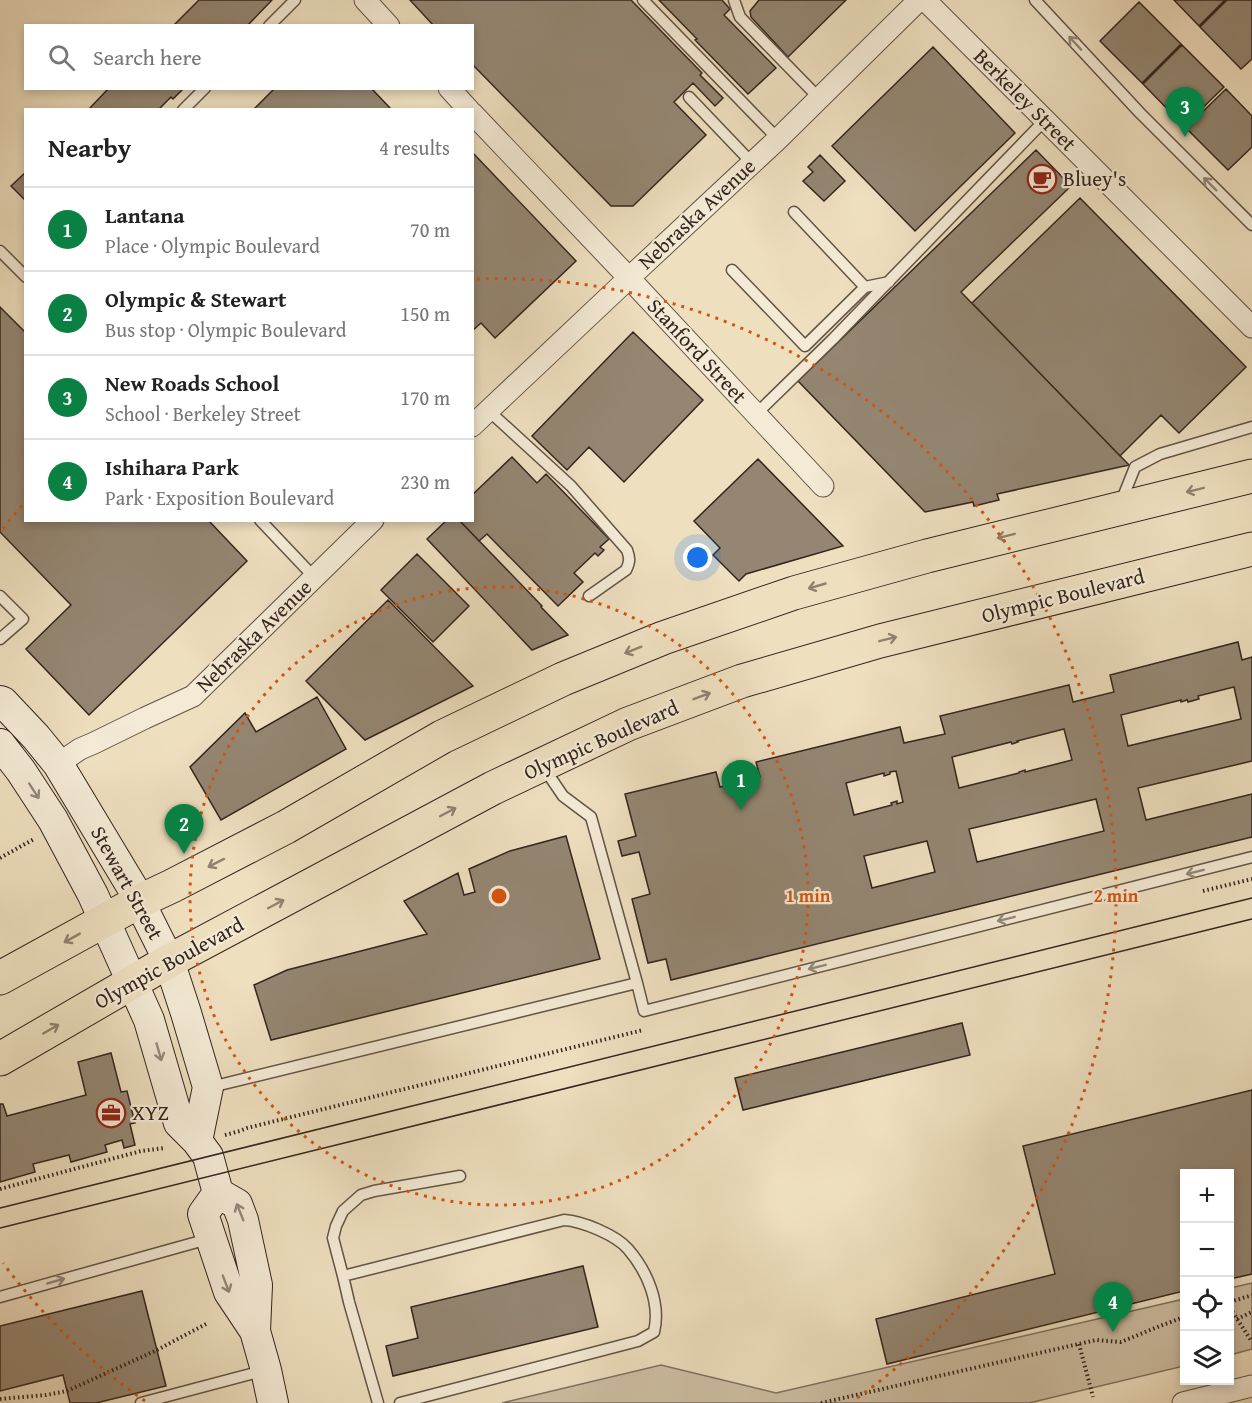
<!DOCTYPE html>
<meta charset="utf-8">
<style>
body{margin:0;font-family:"Gentium Book Plus",serif;background:#f2f2f2;color:#222}
.controls{position:absolute;right:18px;bottom:18px;display:grid;overflow:hidden;border-radius:0px;box-shadow:0 3px 9px #0003}
.controls button{width:54px;height:54px;display:grid;place-items:center;padding:0;border:0;border-bottom:2px solid #e0e0e0;background:#fff;color:#222;font:30px sans-serif}
.you{position:absolute;left:698px;top:558px;width:21px;height:21px;margin:-15px;border:4px solid #fff;border-radius:50%;background:#1a73e8;box-shadow:0 0 0 9px #1a73e833}
.badge{display:grid;place-items:center;width:39px;height:39px;border-radius:50%;background:#0b8043;color:#fff;font-size:20px;font-weight:700}
.pin{position:absolute;translate:-50% -50px;filter:drop-shadow(0 2px 3px #0008)}
.pin::after{content:'';position:absolute;top:32px;width:21px;height:18px;background:inherit;clip-path:polygon(0 0,100% 0,50% 100%)}
.list{margin:0;padding:0;list-style:none}
h2{display:flex;justify-content:space-between;align-items:center;height:78px;margin:0;padding:0 24px;font-size:26px}
h2 small{font-size:20px;font-weight:400;color:#767676}
.list li{display:grid;grid-template-columns:39px 1fr auto;gap:18px;align-items:center;box-sizing:border-box;height:84px;padding:0 24px;border-top:2px solid #e0e0e0}
.list b{display:block;font-size:22px;white-space:nowrap}
.list p{margin:0;font-size:20px;white-space:nowrap;color:#767676}
.list em{font-size:20px;font-style:normal;color:#767676}
.icon{flex:none;width:33px;height:33px;fill:none;stroke:currentColor;stroke-width:2;stroke-linecap:round;stroke-linejoin:round}
.map{position:relative;flex:none;width:1252px;height:1403px;overflow:hidden}
.search{position:absolute;background:#fff;box-shadow:0 3px 9px #0003;left:24px;top:24px;width:450px;height:66px;display:flex;align-items:center;gap:15px;box-sizing:border-box;padding:0 21px;border-radius:0px;color:#767676;font-size:22px}
.panel{position:absolute;background:#fff;box-shadow:0 3px 9px #0003;left:24px;top:108px;width:450px;height:414px;border-radius:0px}
.map>svg:first-child{display:block}
</style>
<div class="map">
<svg width="1252" height="1403" viewBox="0 0 1252 1403">
<rect width="100%" height="100%" fill="#eedfbf"/>
<filter id="stains"><feTurbulence type="fractalNoise" baseFrequency=".00333" numOctaves="4"/><feColorMatrix values="0 0 0 0 .2 0 0 0 0 .09 0 0 0 0 .02 0 0 0 .5 -.17"/></filter>
<radialGradient id="worn" r=".72"><stop offset=".6" stop-color="#630" stop-opacity="0"/><stop offset="1" stop-color="#630" stop-opacity=".3"/></radialGradient>
<path fill="#cebfa4" stroke="#807262" stroke-width="1.5" d="M1252,1283V1349L1230,1355V1288Z
M1184,1299V1366L1029,1403H502L661,1365L776,1393Z"/>
<path fill="#948672" stroke="#33251f" stroke-width="1.5" fill-rule="evenodd" d="M199,0H272L247,26H173Z
M410,0H631L702,73L700,75L723,98L715,106L693,83L674,102L706,135L633,206H611L472,64V26H434Z
M659,0H722L730,9L724,15L776,68L748,94L695,40L697,39Z
M759,0H846L788,57L751,17L750,11Z
M1174,0H1225L1199,26Z
M1227,0H1252V59L1241,69L1200,27Z
M1139,2L1181,44L1142,83L1100,41Z
M1182,45L1224,87L1184,126L1143,84Z
M933,47L1015,133L915,231L832,146Z
M109,88H184L173,99L171,97L158,110H88Z
M275,88H371L390,108L388,110H253Z
M1226,89L1252,116V147L1228,170L1186,128Z
M1036,150L1071,186L961,292L1129,465L997,494L999,500L974,506L973,502L925,512L798,381Z
M472,152L576,261L495,338L481,323L472,331Z
M820,155L845,181L824,201L803,181L813,172L808,167Z
M26,172V201L11,186Z
M1080,198L1246,367L1179,433L1161,415L1120,456L972,303Z
M0,307L26,333V520H208L247,561L89,715L26,649L71,605L0,532Z
M633,332L703,400L624,482L589,447L567,470L532,436Z
M512,457L537,483L546,474L609,539L600,547L604,550L598,556L595,553L574,573L583,582L558,606L487,534L479,541L459,520H472V495Z
M758,459L843,546L746,574L739,581L713,555L720,548L694,521Z
M447,520H459L542,606L541,607L568,635L532,650L427,539Z
M417,554L469,606L433,642L381,590Z
M388,600L473,686L365,740L306,681Z
M1238,642L1242,660L1252,657V761L1138,788L1146,820L1252,794V837L671,980L666,959L648,963L632,899L650,894L639,852L622,856L618,841L636,836L625,794L716,772L720,787L760,777L756,762L900,727L904,743L945,734L940,716L1069,685L1073,702L1114,692L1110,675ZM1234,687L1241,719L1128,746L1121,715L1181,700V702L1187,700V699L1188,702L1199,699L1198,696ZM1064,729L1072,760L1025,772V770L1019,772V773L959,788L952,757L1011,742L1012,744L1018,742L1017,741ZM896,771L903,802L897,804V801L891,803L892,805L854,815L846,783L884,773V776L890,774V772ZM1096,799L1104,831L977,862L969,829ZM927,841L935,872L872,888L864,856Z
M317,697L346,749L221,820L190,767L245,713L256,732Z
M566,836L600,959L271,1040L254,985L287,970L427,934L404,901L458,873L464,895L475,892L469,869L510,851Z
M962,1023L970,1055L743,1110L735,1078Z
M111,1053L121,1092L127,1091L135,1123L130,1124L135,1145L124,1148L122,1140L105,1145L107,1152L71,1162L69,1155L33,1164L35,1172L0,1182V1104H3L7,1116L86,1095L78,1062Z
M1252,1090V1274L1230,1279V1174H1184V1291L887,1364L876,1319L1055,1274L1023,1146Z
M583,1266L598,1327L393,1376L386,1346L418,1338L411,1307Z
M142,1291L166,1386L96,1403H70L63,1375L0,1391V1326Z"/>
<g fill="none" stroke-linecap="round" stroke-linejoin="round">
<g stroke="#625447" stroke-width="13">
<path id="lane" d="M643,0L778,139
M734,0L740,17L819,98
M1035,0L1140,113L1252,225
M269,26L295,0
M689,97L752,163
M183,110L205,88
M794,212L865,287
M0,251L26,277
M732,270L805,346L865,287L889,282
M489,411L571,486L627,550C630,558 630,562 626,570L589,596
M756,414L833,339L1045,120
M1121,502L1135,467L1160,454L1252,427
M260,520L314,577
M0,596L23,619L0,639
M637,983L644,1011L1252,857
M211,1087L637,983L591,817L563,796L544,768
M343,1276L333,1238L336,1226L343,1211L361,1195L374,1191L460,1176
M0,1297L208,1239
M141,1403L266,1370
M378,1403L349,1302L343,1276L564,1220C582,1221 616,1235 628,1249C647,1271 661,1303 654,1332L638,1341L400,1403"/>
</g>
<g stroke="#625447" stroke-width="23">
<path id="street" d="M365,0L389,26
M925,0L1252,327
M449,88L469,110
M472,113L629,278L823,486
M472,426L629,278L778,139L919,0
M58,764L80,749L94,743L145,718L193,696L373,520
M1183,1403L1252,1386"/>
</g>
<g stroke="#33251f" stroke-width="32">
<path id="secondary" d="M0,701L3,702L36,737L58,764L132,887L169,961L186,1013L208,1087L197,1141
M0,744L21,771L53,820L93,895L149,1020L179,1123L197,1141L208,1156L218,1193L237,1204L243,1220L257,1285L255,1331
M218,1193L203,1214L229,1292L255,1331L266,1370L273,1403"/>
</g>
<g stroke="#33251f" stroke-width="35">
<path id="primary" d="M0,978L140,901L172,886L286,827L442,737L563,679L663,638L794,593L927,556L1252,476
M0,1059L169,961L493,788L628,724L742,681L880,641L1252,549"/>
</g>
<path stroke="#33251f" stroke-width="4" stroke-dasharray="1.5 3" stroke-linecap="butt" d="M0,858L34,839
M1203,891L1252,879
M225,1135L240,1131L247,1128L643,1030
M0,1189L141,1151L165,1148
M1230,1302L1252,1295
M1230,1308L1252,1342
M1237,1319L1252,1312
M1079,1344L1093,1397
M0,1399L46,1395L67,1391L157,1350L206,1324
M821,1403L1096,1340L1121,1342L1160,1326L1184,1317"/>
<use href="#lane" stroke="#f4ead5" stroke-width="10"/>
<use href="#street" stroke="#f4ead5" stroke-width="21"/>
<use href="#secondary" stroke="#f4ead5" stroke-width="30"/>
<use href="#primary" stroke="#eedfbf" stroke-width="33"/>
<path stroke="#33251f" stroke-width="1.5" d="M0,1208L1252,898
M0,1228L1252,919"/>
</g>
<defs><path id="oneway-shaft" d="M-6 0H5M1.5-3L5.5 0L1.5 3" fill="none" stroke-width="1.6" stroke-linecap="round" stroke-linejoin="round" transform="scale(1.5)"/></defs>
<g stroke="#94887a">
<use href="#oneway-shaft" transform="translate(1075 43) rotate(-133)"/>
<use href="#oneway-shaft" transform="translate(1210 184) rotate(-135)"/>
<use href="#oneway-shaft" transform="translate(34 791) rotate(57)"/>
<use href="#oneway-shaft" transform="translate(1195 872) rotate(166)"/>
<use href="#oneway-shaft" transform="translate(1006 919) rotate(166)"/>
<use href="#oneway-shaft" transform="translate(817 967) rotate(166)"/>
<use href="#oneway-shaft" transform="translate(159 1052) rotate(74)"/>
<use href="#oneway-shaft" transform="translate(240 1212) rotate(-112)"/>
<use href="#oneway-shaft" transform="translate(56 1281) rotate(-16)"/>
<use href="#oneway-shaft" transform="translate(226 1284) rotate(69)"/>
</g>
<g stroke="#90826f">
<use href="#oneway-shaft" transform="translate(1195 490) rotate(166)"/>
<use href="#oneway-shaft" transform="translate(1006 536) rotate(166)"/>
<use href="#oneway-shaft" transform="translate(817 586) rotate(164)"/>
<use href="#oneway-shaft" transform="translate(888 639) rotate(-14)"/>
<use href="#oneway-shaft" transform="translate(633 650) rotate(158)"/>
<use href="#oneway-shaft" transform="translate(702 696) rotate(-21)"/>
<use href="#oneway-shaft" transform="translate(448 812) rotate(-28)"/>
<use href="#oneway-shaft" transform="translate(216 863) rotate(153)"/>
<use href="#oneway-shaft" transform="translate(276 904) rotate(-28)"/>
<use href="#oneway-shaft" transform="translate(72 938) rotate(151)"/>
<use href="#oneway-shaft" transform="translate(51 1029) rotate(-30)"/>
</g>
<g fill="none" stroke="#d6540e" stroke-width="3" stroke-dasharray="3 6">
<circle cx="499" cy="896" r="309"/>
<path d="M145 1401A617 617 0 0 1 3 1263M3 529A617 617 0 0 1 23 504M477 279A617 617 0 0 1 853 1401"/>
</g>
<defs>
<g id="cafe-ring" transform="scale(1.5)"><circle r="9.5" fill="#f4ead5" stroke="#8f2418" stroke-width="1.5"/><path d="M-5.5-4.5H6V0H3Q3 3.5 0 3.5H-2.5Q-5.5 3.5-5.5 0ZM3-3.2v2h1.7v-2ZM-6 4.5H4V6H-6Z" fill="#8f2418"/></g>
<g id="office-ring" transform="scale(1.5)"><circle r="9.5" fill="#f4ead5" stroke="#8f2418" stroke-width="1.5"/><path d="M-6-3h4V-5.5h4V-3h4V5H-6ZM-1-4.5V-3h2v-1.5ZM-6 0V1H6V0Z" fill="#8f2418"/></g>
</defs>
<g fill-rule="evenodd">
<use href="#cafe-ring" x="1042" y="179"/>
<use href="#office-ring" x="111" y="1113"/>
</g>
<g text-anchor="middle" stroke-width="4.5" stroke-linejoin="round" paint-order="stroke">
<g font-size="21" fill="#33251f" stroke="#f4ead5">
<text transform="translate(1025 100) rotate(45)" y="7">Berkeley Street</text>
<text transform="translate(697 214) rotate(-43)" y="7">Nebraska Avenue</text>
<text transform="translate(697 351) rotate(47)" y="7">Stanford Street</text>
<text transform="translate(1063 596) rotate(-14)" y="7">Olympic Boulevard</text>
<text transform="translate(254 636) rotate(-44)" y="7">Nebraska Avenue</text>
<text transform="translate(601 740) rotate(-24)" y="7">Olympic Boulevard</text>
<text transform="translate(127 883) rotate(61)" y="7">Stewart Street</text>
<text transform="translate(169 963) rotate(-29)" y="7">Olympic Boulevard</text>
</g>
<g font-size="21" fill="#33251f" stroke="#f4ead5" text-anchor="start">
<text x="1063" y="186">Bluey's</text>
<text x="132" y="1120">XYZ</text>
</g>
</g>
<circle cx="499" cy="896" r="9" fill="#d6540e" stroke="#f4ead5" stroke-width="3"/>
<g font-size="18" text-anchor="middle" font-weight="bold" fill="#d6540e" stroke="#f4ead5" stroke-width="4.5" stroke-linejoin="round" paint-order="stroke">
<text x="808" y="902">1 min</text>
<text x="1116" y="902">2 min</text>
</g>
<rect width="100%" height="100%" filter="url(#stains)"/>
<rect width="100%" height="100%" fill="url(#worn)"/>
</svg>
<div class="controls">
<button>+</button>
<button>−</button>
<button><svg class="icon" aria-label="locate" viewBox="0 0 24 24"><circle cx="12" cy="12" r="6"/><path d="M12 2v4M12 18v4M2 12h4M18 12h4"/></svg></button>
<button><svg class="icon" aria-label="layers" viewBox="0 0 24 24"><path d="M12 4l9 5-9 5-9-5zM3 14l9 5 9-5"/></svg></button>
</div>
<div class="you"></div>
<div class="pin badge" style="left:741px;top:810px">1</div>
<div class="pin badge" style="left:184px;top:854px">2</div>
<div class="pin badge" style="left:1185px;top:137px">3</div>
<div class="pin badge" style="left:1113px;top:1332px">4</div>
<div class="search"><svg class="icon" aria-label="search" viewBox="0 0 24 24"><circle cx="10" cy="10" r="6"/><path d="M15 15l6 6"/></svg>Search here</div>
<section class="panel">
<h2>Nearby<small>4 results</small></h2>
<ul class="list">
<li><span class="badge">1</span><div><b>Lantana</b><p>Place · Olympic Boulevard</p></div><em>70 m</em></li>
<li><span class="badge">2</span><div><b>Olympic &amp; Stewart</b><p>Bus stop · Olympic Boulevard</p></div><em>150 m</em></li>
<li><span class="badge">3</span><div><b>New Roads School</b><p>School · Berkeley Street</p></div><em>170 m</em></li>
<li><span class="badge">4</span><div><b>Ishihara Park</b><p>Park · Exposition Boulevard</p></div><em>230 m</em></li>
</ul>
</section>
</div>
